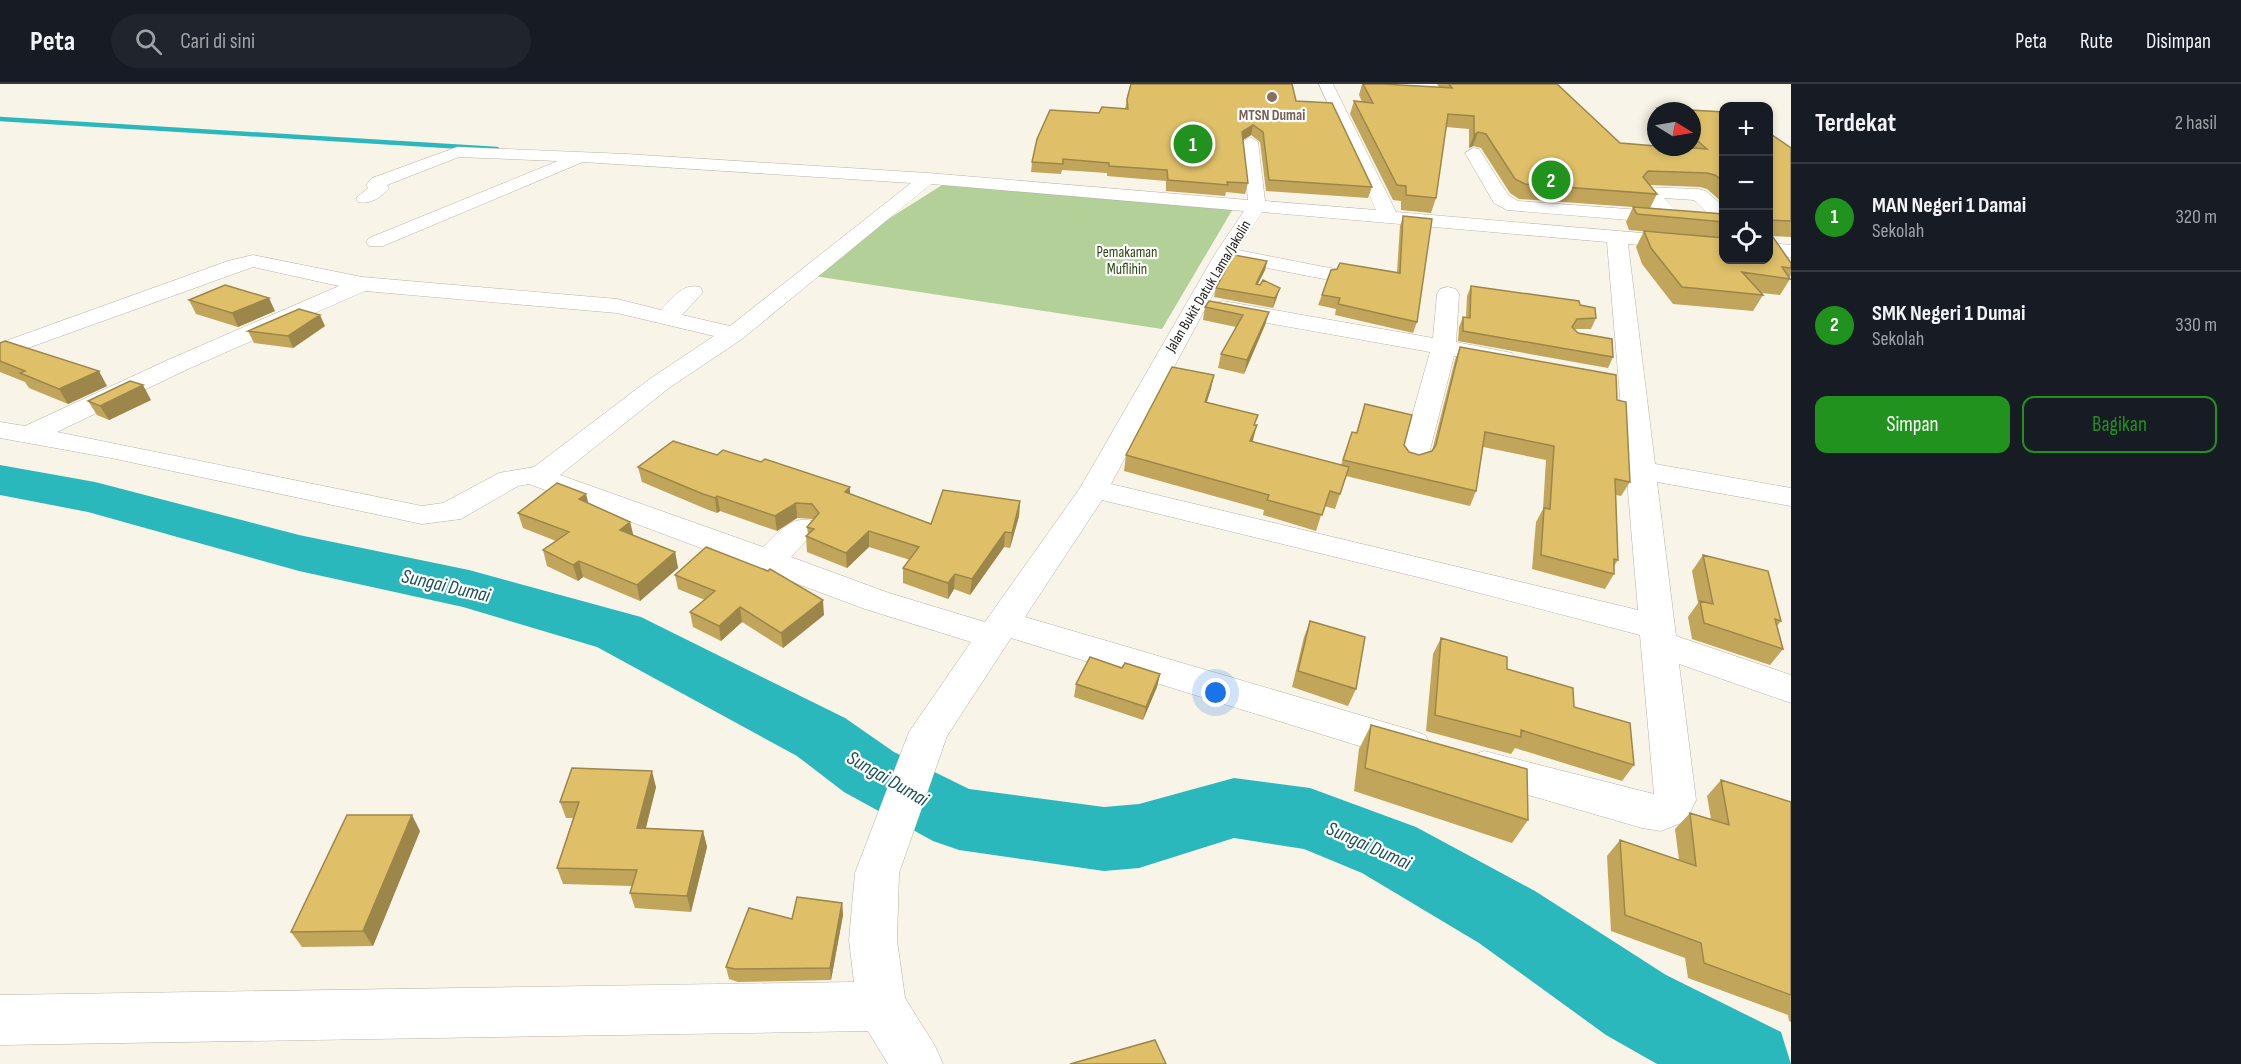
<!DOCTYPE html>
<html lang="id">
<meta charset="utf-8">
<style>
body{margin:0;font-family:"Sofia Sans Condensed",sans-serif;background:#20242c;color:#f1f3f6}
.controls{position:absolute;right:18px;top:18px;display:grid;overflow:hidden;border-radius:12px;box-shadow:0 3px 9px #0003}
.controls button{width:54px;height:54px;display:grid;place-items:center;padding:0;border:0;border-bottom:2px solid #363941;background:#171b24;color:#f1f3f6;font:30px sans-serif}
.compass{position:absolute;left:1647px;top:18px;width:54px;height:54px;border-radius:50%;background:#171b24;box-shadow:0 3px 9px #0003;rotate:101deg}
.you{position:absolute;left:1216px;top:609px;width:21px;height:21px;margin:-15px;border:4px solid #fff;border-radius:50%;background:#1a73e8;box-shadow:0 0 0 9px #1a73e833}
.badge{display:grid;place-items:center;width:39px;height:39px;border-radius:50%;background:#20921d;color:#fff;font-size:20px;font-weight:700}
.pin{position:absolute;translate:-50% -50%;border:3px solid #fff;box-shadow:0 2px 6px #0006}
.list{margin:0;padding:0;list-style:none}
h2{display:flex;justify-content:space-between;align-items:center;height:78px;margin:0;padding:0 24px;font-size:26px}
h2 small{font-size:20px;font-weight:400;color:#9ea1a6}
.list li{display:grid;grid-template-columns:39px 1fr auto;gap:18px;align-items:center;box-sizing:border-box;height:108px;padding:0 24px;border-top:2px solid #363941}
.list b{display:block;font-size:22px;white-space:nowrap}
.list p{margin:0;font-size:20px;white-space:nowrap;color:#9ea1a6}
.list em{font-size:20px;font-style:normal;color:#9ea1a6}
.actions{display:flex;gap:12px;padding:18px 24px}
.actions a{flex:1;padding:14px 0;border:2px solid #20921d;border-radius:12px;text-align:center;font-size:21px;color:#20921d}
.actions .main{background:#20921d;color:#fff}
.icon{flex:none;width:33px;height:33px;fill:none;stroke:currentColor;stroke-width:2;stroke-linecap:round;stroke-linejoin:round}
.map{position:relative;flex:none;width:1791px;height:980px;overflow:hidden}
header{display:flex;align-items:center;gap:36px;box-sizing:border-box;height:84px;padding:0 30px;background:#171b24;border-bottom:2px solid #363941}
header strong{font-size:28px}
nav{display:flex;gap:33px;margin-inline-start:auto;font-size:21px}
.search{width:420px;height:54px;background:#20242c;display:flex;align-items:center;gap:15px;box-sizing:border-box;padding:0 21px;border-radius:33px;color:#9ea1a6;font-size:22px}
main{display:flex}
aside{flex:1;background:#171b24}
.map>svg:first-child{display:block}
</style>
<header>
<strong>Peta</strong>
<div class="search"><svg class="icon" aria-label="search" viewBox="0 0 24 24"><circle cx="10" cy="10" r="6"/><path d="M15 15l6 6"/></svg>Cari di sini</div>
<nav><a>Peta</a><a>Rute</a><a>Disimpan</a></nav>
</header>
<main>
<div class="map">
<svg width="1791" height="980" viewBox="0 0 1791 980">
<rect width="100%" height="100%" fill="#f9f4e8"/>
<path fill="#b3d099" d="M947,98L1234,123L1162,245L814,192L877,142Z"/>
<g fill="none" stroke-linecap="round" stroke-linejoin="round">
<path stroke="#2bb8bd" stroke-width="4.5" d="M0,35L497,65"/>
<path fill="#2bb8bd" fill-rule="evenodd" d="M0,381L95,398L299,451L469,486L641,533L845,634L894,668L969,705L1104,723L1139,720L1234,694L1310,704L1416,743L1535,807L1666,891L1781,948L1791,980H1657L1606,951L1479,859L1362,789L1304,765L1234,754L1139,784L1104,787L959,766L933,757L844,708L797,672L597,563L463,523L299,487L88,428L0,411Z"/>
<g stroke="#b6b2a7" stroke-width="1">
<path id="minor" d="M1319,0H1333L1396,128L1724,156V168L1628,160L1655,380L1791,404V422L1657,398L1676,552L1791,591V619L1679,580L1696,716L1686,737L1661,747L1642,744L1470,694L1464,683L1470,672L1484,667L1654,710L1640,551L1426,495L1102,416L1025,533L1411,646L1425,651L1431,662L1425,673L1411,678L1011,554L947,652L899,789L897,856L905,914L935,962L943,980H888L868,947L0,961V911L854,898L849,856L855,789L909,648L971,558L865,525L529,400L518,402L461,435L422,440L111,374L0,354V338L25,342L170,275L339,202L253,183L0,274V259L228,177L253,171L362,193L617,215L661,226C673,214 682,199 700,203L703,208L682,231L730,242L911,99L583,78L383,162H369L366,158L369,154L558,77L459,73L387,101L389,104C382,113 370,121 358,118L356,114L368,104L366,101L372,94L457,63L626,70L928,89L1248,116L1242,58L1250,53L1258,58L1265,117L1376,126ZM931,100L1244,127L1215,170L1080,404L985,538L889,509L791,473L818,444L813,437C790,431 779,449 763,463L560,391L669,304L742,255ZM1262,128L1607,158L1638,526L1111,400L1231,177L1324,195L1332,194L1335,189L1332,184L1324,183L1238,166ZM365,207L617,229L714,252L651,294L534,383L499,389L443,419L422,422L57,348L188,285Z
M1473,64L1479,65L1508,111L1518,117L1655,127L1638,107L1641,103L1699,105L1706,107L1724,123V140L1715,143L1507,126L1494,119L1465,69ZM1664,114L1694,116L1709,131L1677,128Z
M1768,159L1791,161V173L1768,171Z
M1448,203L1456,205L1459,210L1456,258L1512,269L1515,274L1512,279L1503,281L1454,272L1428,374L1424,380L1414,383L1404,380L1400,374L1430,268L1223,231L1215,229L1212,224L1215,219L1223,217L1433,254L1437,210L1440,205Z"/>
</g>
<use href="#minor" fill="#fff" fill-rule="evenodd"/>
</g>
<path fill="#c0a55a" d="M1362,0H1383L1439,3L1437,0H1557L1620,59L1656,63H1692V27H1656V41L1651,37L1657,24L1724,28V120L1707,105L1700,103L1650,101L1657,110L1650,124L1724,130V176H1768V48L1791,64V153L1772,152L1791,179V191L1789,194L1790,195L1780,211L1761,209L1763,211L1753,227L1673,220L1642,180L1636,163L1644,147L1684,151L1629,146L1626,138L1633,123L1519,115L1510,109L1481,64L1473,62L1469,64V45L1446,43L1436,114L1431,129L1401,126V117L1393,116L1350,30L1354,17L1362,18L1359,11Z
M1127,15L1296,17L1372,103L1368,114L1266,107L1260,58L1251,51L1243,56L1248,99L1245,110L1226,108L1225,112L1166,107V97L1107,92V89L1062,86L1061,90L1031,88L1032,78L1099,29L1125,25Z
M1403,132L1417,238L1413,249L1335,231L1336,225L1318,221L1322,211L1397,188L1400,142Z
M1267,177L1265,186L1258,200L1277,213L1273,224L1214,213L1216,204Z
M1471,202L1580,221L1596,234L1591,245H1574L1578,249L1613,273L1608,284L1458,257L1459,243L1463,233H1466L1467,212Z
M189,216L275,227L238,243L196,230Z
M1205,223L1269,228L1265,241L1244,290L1218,284L1221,270L1236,243L1203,236Z
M325,242L293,264L254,259L248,247Z
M0,259L107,302L68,320L29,304L25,298L0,288Z
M1460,263L1617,316L1630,398L1621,412L1616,411L1618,476L1614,482V490L1605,505L1532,485L1536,438L1543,425L1546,376L1483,363L1476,407L1470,422L1346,392L1335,425L1324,422L1316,447L1263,431L1264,426L1124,387L1126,371L1214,291L1207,318L1255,341L1252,358L1341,381L1352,348L1356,349L1365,320L1409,368L1419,371L1432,367L1455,276Z
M151,316L109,336L97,331L88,317Z
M717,371L850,410L931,440L1020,417L1019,432L1010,464L1004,463L970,511L954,505L948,515L903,499V484L910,476L869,463L847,484L807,468L806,452L808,451L807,443L813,435L797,434L777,447L720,427L717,429L706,425L642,398L638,383Z
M588,419L630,438L633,451L675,468L678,484L640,517L583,493L578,497L547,482L543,466L556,457L523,444L518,429Z
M1703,471L1781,537L1777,542L1783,565L1770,581L1692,555L1688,533L1698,519L1692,487Z
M675,491L824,531L783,564L742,538L721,557L693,543L690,528L705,516L678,505Z
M1310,537L1356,605L1348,622L1292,603L1304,553Z
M1441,554L1507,585L1574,623L1634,681L1622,697L1515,664L1511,670L1426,647L1433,570Z
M1122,584L1160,590L1157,603L1143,636L1074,613L1076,600Z
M1371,641L1528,736L1512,759L1354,707L1359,665Z
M1721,696L1791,718V938L1789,937L1788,931L1688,894L1685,874L1611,847L1607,772L1620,756L1679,776L1675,745L1690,729L1711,735L1707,712Z
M656,703L646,744L703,747L707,763L691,828L635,824L630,809L632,802L563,800L557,784L573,734H566L560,718Z
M420,747L373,862L302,863L291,848Z
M842,819L843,831L831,896L738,898L729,895L726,883L792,835Z"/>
<path fill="#9c864a" d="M1253,41L1251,51L1240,58L1242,48Z
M1478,48L1473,62L1469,64L1474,51Z
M1267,177L1265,186L1253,209L1256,200Z
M1280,204L1277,213L1273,224L1275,214Z
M269,214L275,227L238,243L232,229Z
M1269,228L1265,241L1244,290L1247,276Z
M320,231L325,242L293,264L288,252Z
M99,287L107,302L68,320L59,305Z
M1214,291L1211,305L1202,332L1205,318Z
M143,301L151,316L109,336L100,322Z
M1257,341L1253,356L1246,373L1250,357Z
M850,403V418L845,408Z
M586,410L590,425L579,415Z
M717,412L720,427L717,429L715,414Z
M1020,417L1019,432L1010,464L1012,449Z
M796,419L797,434L777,447L775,432Z
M630,438L634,454L620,446Z
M869,447V463L847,484L846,469Z
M1005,448L1004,463L970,511L972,495Z
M675,468L678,484L640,517L637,501Z
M579,477L583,493L578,497L573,481Z
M955,490L954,505L948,515V499Z
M823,516L824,531L783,564L781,549Z
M740,523L742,538L721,557L719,542Z
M1160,590L1157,603L1143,636L1146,623Z
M652,687L656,703L642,759L637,744Z
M412,731L420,747L373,862L363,847Z
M703,747L707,763L691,828L687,812Z
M842,819L843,831L831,896L830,884Z"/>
<path fill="#dfc069" stroke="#9c864a" stroke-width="1.5" d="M1131,0H1292L1296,17L1332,19L1372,103L1269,96L1263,48L1253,41L1242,48L1248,99L1227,98L1228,101L1168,96L1167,86L1109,82V79L1063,75V80L1032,78L1037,55L1050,26L1099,29L1102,23L1128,25L1127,15Z
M1363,0H1383L1452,4L1449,0H1557L1620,59L1656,62V63H1679L1707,65L1692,52V27H1660L1657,24L1724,28V98L1715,91L1707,89L1648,87L1643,93L1657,110L1525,100L1515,95L1486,50L1478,48L1474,51V32L1448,30L1436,114L1406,111V102L1397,101L1354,17L1373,19Z
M1768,48L1791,64V137L1768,136Z
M1633,123L1724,130V138L1637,130Z
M1403,132L1432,135L1417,238L1338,220L1340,214L1322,211L1331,186L1337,185L1340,179L1400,189Z
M1768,146L1791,179V184L1782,183L1790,195L1742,188L1763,211L1682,203L1651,164L1644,147L1724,154V176H1768Z
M1234,171L1267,177L1256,200L1260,201L1263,196L1280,204L1275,214L1216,204Z
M225,201L269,214L232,229L189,216Z
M1471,202L1579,217L1580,221L1595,224L1596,234L1577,235L1572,243L1578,249L1612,255L1613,273L1463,247V233L1470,234Z
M1209,217L1269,228L1247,276L1221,270L1243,231L1205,223Z
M299,225L320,231L288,252L248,247Z
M5,257L99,287L59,305L20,289L25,287L0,277V259Z
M1460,263L1616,291L1617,316L1626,318L1630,398L1615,395L1618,476L1614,475V490L1541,471L1544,424L1550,425L1554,362L1485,348L1476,407L1343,376L1352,348L1357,349L1365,320L1412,331L1404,361L1409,368L1419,371L1432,367L1436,361Z
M1172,283L1214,291L1205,318L1258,331L1254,341H1257L1250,357L1349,383L1340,410L1330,407L1322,431L1267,416L1269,411L1126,371Z
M130,297L143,301L100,322L88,317Z
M673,357L717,371L723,366L761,378L765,375L850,403L845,408L931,440L943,406L1020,417L1012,449L1005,448L972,495L955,490L948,499L903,484L919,463L869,447L846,469L806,452L814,445L807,443L819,429L812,420L796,419L775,432L717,412L715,414L703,410L638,383Z
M557,399L586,410L579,415L630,438L620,446L675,468L637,501L579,477L573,481L543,466L569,448L518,429Z
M706,463L768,487L770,485L823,516L781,549L740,523L719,542L690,528L715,507L675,491Z
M1703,471L1768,487L1781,537L1775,535L1783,565L1704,539L1700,517L1713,520Z
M1310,537L1365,553L1356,605L1298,587Z
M1441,554L1507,573V585L1573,604L1574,623L1630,639L1634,681L1521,646V653L1435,631Z
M1090,573L1122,584L1125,579L1160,590L1146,623L1076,600Z
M1371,641L1527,685L1528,736L1365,684Z
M572,684L652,687L637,744L703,747L687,812L630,809L637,786L557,784L579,718H560Z
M1721,696L1791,718V911L1704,879L1701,859L1625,831L1620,756L1696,782L1690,729L1729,741Z
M347,731H412L363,847L291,848Z
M797,813L842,819L830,884L735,885L726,883L749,824L792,835Z
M1155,956L1166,980H1070Z"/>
<circle fill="#8d6e63" stroke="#fff" stroke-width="2" cx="1272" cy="13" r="6"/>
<g text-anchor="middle" stroke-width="4.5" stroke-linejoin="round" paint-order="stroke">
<g font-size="15" font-weight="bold" fill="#785e54" stroke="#fff">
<text x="1272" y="36">MTSN Dumai</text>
</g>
<g font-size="15" fill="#2e4710" stroke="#fff">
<text x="1127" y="173">Pemakaman<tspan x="1127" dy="17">Muflihin</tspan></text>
</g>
<g font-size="15" fill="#24231e" stroke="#fff">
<text transform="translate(1208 202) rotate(-59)" y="5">Jalan Bukit Datuk Lama/Jakolin</text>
</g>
<g font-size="20" font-style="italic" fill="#195153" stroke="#fff">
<text transform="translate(446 501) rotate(13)" y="7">Sungai Dumai</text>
<text transform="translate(888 694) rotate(30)" y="7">Sungai Dumai</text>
<text transform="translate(1369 761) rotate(24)" y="7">Sungai Dumai</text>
</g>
</g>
</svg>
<div class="controls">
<button>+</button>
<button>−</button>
<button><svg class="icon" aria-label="locate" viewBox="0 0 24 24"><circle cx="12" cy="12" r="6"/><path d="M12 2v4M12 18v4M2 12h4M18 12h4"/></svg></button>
</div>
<svg class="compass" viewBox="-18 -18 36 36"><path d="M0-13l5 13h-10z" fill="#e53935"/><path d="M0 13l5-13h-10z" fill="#9ea1a6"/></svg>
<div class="you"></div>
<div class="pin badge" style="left:1193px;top:60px">1</div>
<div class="pin badge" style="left:1551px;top:96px">2</div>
</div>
<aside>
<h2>Terdekat<small>2 hasil</small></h2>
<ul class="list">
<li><span class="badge">1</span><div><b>MAN Negeri 1 Damai</b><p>Sekolah</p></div><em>320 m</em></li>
<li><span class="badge">2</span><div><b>SMK Negeri 1 Dumai</b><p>Sekolah</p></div><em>330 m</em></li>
</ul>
<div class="actions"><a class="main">Simpan</a><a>Bagikan</a></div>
</aside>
</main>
